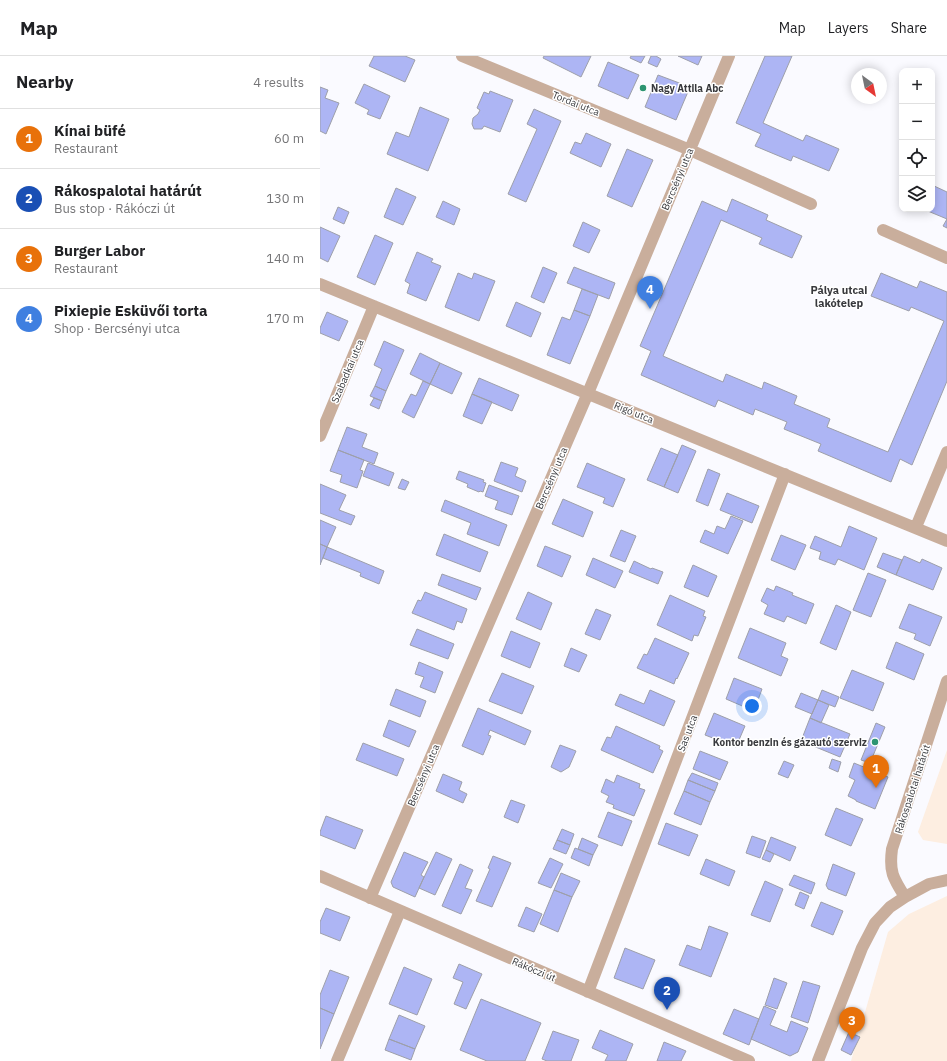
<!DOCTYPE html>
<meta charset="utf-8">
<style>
body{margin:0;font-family:"IBM Plex Sans",sans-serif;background:#f6f6f6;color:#202124}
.controls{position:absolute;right:12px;top:12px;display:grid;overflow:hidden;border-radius:8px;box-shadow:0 2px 10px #0003}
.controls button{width:36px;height:36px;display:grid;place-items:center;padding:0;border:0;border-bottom:1px solid #e0e0e0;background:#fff;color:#202124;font:20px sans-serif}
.compass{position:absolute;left:531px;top:12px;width:36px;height:36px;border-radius:50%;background:#fff;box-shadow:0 2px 10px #0003;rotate:147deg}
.you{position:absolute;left:432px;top:650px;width:14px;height:14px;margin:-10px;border:3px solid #fff;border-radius:50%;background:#1a73e8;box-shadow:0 0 0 6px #1a73e833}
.badge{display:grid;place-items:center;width:26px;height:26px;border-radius:50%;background:#0f766e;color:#fff;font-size:13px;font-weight:700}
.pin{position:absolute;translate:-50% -33px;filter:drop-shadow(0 1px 2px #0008)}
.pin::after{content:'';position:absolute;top:21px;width:14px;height:12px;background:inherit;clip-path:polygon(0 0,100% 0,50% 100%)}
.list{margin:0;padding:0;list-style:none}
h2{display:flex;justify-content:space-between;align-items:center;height:52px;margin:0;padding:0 16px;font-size:17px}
h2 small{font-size:13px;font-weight:400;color:#757577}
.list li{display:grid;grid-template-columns:26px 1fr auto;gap:12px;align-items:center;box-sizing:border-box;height:60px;padding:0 16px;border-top:1px solid #e0e0e0}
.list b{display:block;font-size:15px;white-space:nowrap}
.list p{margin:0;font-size:13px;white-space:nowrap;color:#757577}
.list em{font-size:13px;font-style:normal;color:#757577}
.icon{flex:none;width:22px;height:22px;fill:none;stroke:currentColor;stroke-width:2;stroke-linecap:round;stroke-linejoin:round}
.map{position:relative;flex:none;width:627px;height:1005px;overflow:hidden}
header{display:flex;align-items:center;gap:24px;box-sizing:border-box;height:56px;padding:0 20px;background:#fff;border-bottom:1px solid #e0e0e0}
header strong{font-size:19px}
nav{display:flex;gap:22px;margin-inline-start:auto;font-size:14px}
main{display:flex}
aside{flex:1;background:#fff}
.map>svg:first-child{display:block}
</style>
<header>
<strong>Map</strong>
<nav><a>Map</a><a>Layers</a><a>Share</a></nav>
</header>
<main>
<aside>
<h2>Nearby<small>4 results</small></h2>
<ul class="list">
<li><span class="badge" style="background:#e8710a">1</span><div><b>Kínai büfé</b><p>Restaurant</p></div><em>60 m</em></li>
<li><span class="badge" style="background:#1a4fb4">2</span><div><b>Rákospalotai határút</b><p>Bus stop · Rákóczi út</p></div><em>130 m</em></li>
<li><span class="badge" style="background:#e8710a">3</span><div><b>Burger Labor</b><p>Restaurant</p></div><em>140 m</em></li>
<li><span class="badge" style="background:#3f7fe0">4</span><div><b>Pixiepie Esküvői torta</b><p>Shop · Bercsényi utca</p></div><em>170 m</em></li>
</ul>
</aside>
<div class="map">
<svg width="627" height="1005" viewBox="0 0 627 1005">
<rect width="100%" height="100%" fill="#fafaff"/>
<path fill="#fdeee1" d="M627,694V788L603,784L598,776Z
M627,840V1005H531L568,876L589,858Z"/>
<path fill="#adb5f4" stroke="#9d9fa9" d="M54,0H85L95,4L85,26L49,10Z
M224,0H271L261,21L223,2Z
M311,0H325L321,7L310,2Z
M331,0H336L341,3L337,11L328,7Z
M358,0H382L378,9Z
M445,0H472L443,67L483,85L486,79L519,93L509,115L473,100L471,105L435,90L441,78L416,67Z
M288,6L319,19L308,43L278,30Z
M338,19L370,31L356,64L325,51Z
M44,28L70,40L60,63L47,58L49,54L35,47Z
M0,31L8,34L5,42L19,47L6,78L0,75Z
M170,35L193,44L180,76L164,70L162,73H154L152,68L153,62L158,58L160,54L157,52L164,36L169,38Z
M100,51L129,63L108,115L67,98L76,76L89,81Z
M214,53L241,65L206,146L188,138L217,73L207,68Z
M266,77L291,88L281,111L250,97L255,86L261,88Z
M307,93L333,104L312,151L287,140Z
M612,129L627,136V172L623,170L627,163L603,153H612Z
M76,132L96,141L83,169L64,161Z
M412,143L448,159L446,164L482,180L472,202L439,188L442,182L401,164L343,300L403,326L406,318L442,333L444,326L477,340L474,348L510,363L507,371L568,396L624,265L591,251L589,255L551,240L561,217L597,232L600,225L627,236V325L592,409L580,403L571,426L498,395L501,388L464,373L467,366L435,353L433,359L398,344L395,351L321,319L331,295L320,290L382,145L407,156Z
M123,145L140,153L134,169L116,161Z
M18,151L29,156L24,168L13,163Z
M263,166L280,174L269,197L253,190Z
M0,171L20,180L8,206L0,202Z
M55,179L73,187L55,229L37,221Z
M97,196L113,203L111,206L121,210L106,245L87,237L90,228L85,225Z
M223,211L237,217L224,247L211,241Z
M254,211L295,227L289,243L247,227Z
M138,217L152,223L154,217L175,225L159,265L125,251Z
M262,233L278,239L270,260L254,254Z
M196,246L221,257L211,281L186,270Z
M254,254L270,260L250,308L227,299L242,261L250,264Z
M7,256L28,265L19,285L0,277V272Z
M64,285L84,294L66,335L55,330L62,313L54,309Z
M100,297L120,307L110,328L90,318Z
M120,307L142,317L132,338L110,328Z
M159,322L199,339L192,355L152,338Z
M103,325L110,328L94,362L82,356L91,338L96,340Z
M55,330L66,335L62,345L50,340Z
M152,338L172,346L162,368L143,360Z
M54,342L62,345L59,353L50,349Z
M27,371L47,378L42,391L58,397L54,408L18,394Z
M362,389L376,395L358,437L344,431Z
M341,392L358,399L344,431L327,424Z
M18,394L44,404L40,414L43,415L37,432L20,426L22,419L10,415Z
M181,406L198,412L195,420L206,425L202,436L174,425Z
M48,407L74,417L69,430L43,420Z
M267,407L305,423L293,451L283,447L285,442L257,431Z
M388,413L400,418L388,450L376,445Z
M139,415L164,424L163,426L166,427L163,436L160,435L159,436L147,431L148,428L136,423Z
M82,423L89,426L85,434L78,432Z
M0,428L26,439L19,454L35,460L31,469L0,457Z
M169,429L199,440L192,459L175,453L178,445L165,440Z
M407,437L439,450L432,467L400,454Z
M243,443L273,456L263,481L232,468Z
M125,444L187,469L179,490L147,478L151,467L121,455Z
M411,460L423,465L408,498L380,486L385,474L394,478L397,470L405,473Z
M0,464L16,471L7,491L0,488Z
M529,470L557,482L544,514L518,503L515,509L499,503L501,496L490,492L495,480L521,491Z
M301,474L316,480L305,506L290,500Z
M124,478L168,496L160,516L116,499Z
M461,479L486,489L475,514L451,504Z
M0,488L7,491L0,509Z
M225,490L251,500L242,521L217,510Z
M7,491L64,515L59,528L40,520L41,517L3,502Z
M563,497L582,504L576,519L557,511Z
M584,500L600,507L602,503L622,512L613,534L576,519Z
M273,502L303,515L295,532L266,519Z
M314,505L331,513L332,512L343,516L338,528L309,516Z
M373,509L397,520L388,541L364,531Z
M548,517L566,524L551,561L533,554Z
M122,518L161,532L156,544L118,529Z
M456,530L473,537L472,539L494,548L486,568L467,560L464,566L444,558L448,549L441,545L447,532L454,535Z
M105,536L147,553L142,567L137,565L134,574L92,557L98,544L101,545Z
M208,536L232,547L221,574L196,563Z
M350,539L385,555L383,560L386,561L378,580L374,579L372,585L337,569Z
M589,548L622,561L610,590L594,583L596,578L579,572Z
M516,549L531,556L516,594L500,587Z
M276,553L291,559L280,584L265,578Z
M430,572L466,587L461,600L468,603L461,620L418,602Z
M97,573L134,588L128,603L90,589Z
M191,575L220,587L210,612L181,600Z
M335,582L369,597L357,623L356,622L354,628L317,612L324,598L327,599Z
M576,586L604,598L594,624L566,612Z
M251,592L267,599L259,616L244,610Z
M99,606L123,616L115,637L100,631L104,621L95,618Z
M532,614L564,627L553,655L520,642Z
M182,617L214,630L202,658L169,645Z
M414,622L442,633L434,655L406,643Z
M76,633L106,645L100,661L70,649Z
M330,634L355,645L344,670L295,649L300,638L324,648Z
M502,634L519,641L515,651L498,644Z
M481,637L498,644L492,658L475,651Z
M498,644L509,649L501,667L490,662Z
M158,652L211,675L205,689L170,674L168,679L171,680L163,699L142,690Z
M394,657L425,670L416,691L385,679Z
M490,662L530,678L520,701L481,685Z
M69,664L96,675L89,691L63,680Z
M556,667L565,671L550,707L541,704Z
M296,670L340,690L339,693L343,695L333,717L281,694L287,681L291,682Z
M43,687L84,703L77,720L36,704Z
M240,689L256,695L249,711L241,716L231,711Z
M380,695L408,706L400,724L373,713Z
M512,703L521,706L518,716L509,712Z
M464,705L474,709L468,722L458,718Z
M534,707L568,721L555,753L536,745V744L528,740L535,724L529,721Z
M372,717L398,727L395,735L368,724Z
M123,718L142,726L139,734L147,738L143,747L116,735Z
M297,719L320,728L319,732L325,734L314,760L293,752L294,749L286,746L289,740L281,736L286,723L294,727Z
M368,724L395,735L390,746L364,735Z
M364,735L390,746L381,769L354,758Z
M191,744L205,749L198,767L184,761Z
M516,752L543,763L531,790L505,779Z
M288,756L312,765L302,790L278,781Z
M6,760L43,774L35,793L0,779V776Z
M346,767L378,779L369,800L338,788Z
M242,773L254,778L250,789L237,784Z
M432,780L446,785L440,802L426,797Z
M451,781L476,791L470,805L446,794Z
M262,782L278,789L273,799L258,793Z
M237,784L250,789L246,798L233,793Z
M255,792L273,799L269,810L251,802Z
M446,794L454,798L450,806L442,803Z
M84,796L108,806L101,819L104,821L95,841L73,831L71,826Z
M116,796L132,803L115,839L99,832Z
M173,800L191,807L172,851L156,845L170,813L168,812Z
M230,802L243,808L231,832L218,827Z
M386,803L415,815L409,830L380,818Z
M140,808L153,814L145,832L152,834L141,858L122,850Z
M513,808L535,817L526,840L508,833L506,829Z
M241,817L260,825L252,841L234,834Z
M474,819L495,827L491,838L469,829Z
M445,825L463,833L450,866L431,859Z
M234,834L252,841L238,876L220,868Z
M480,836L489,840L484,853L475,849Z
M501,846L523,855L513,879L491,870Z
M206,851L222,858L214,876L198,870Z
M6,852L30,861L20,885L0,877V866Z
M389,870L408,877L391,921L359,909L367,889L381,894Z
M305,892L335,904L323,933L294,922Z
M139,908L162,918L146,953L134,948L143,926L133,922Z
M84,911L112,923L97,959L69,948Z
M10,914L29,921L14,958L0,952V939Z
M454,922L467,927L457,953L445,949Z
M483,925L500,930L488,967L471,961Z
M161,943L221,967L205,1005H167L140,994Z
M444,950L456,955L450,969L467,976L471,965L488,972L478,996L470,1000L431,983Z
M0,952L14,958L0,993Z
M414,953L439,963L429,989L403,978Z
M79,959L105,970L95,993L69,983Z
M280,974L313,988L306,1005H285L288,999L272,992Z
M233,975L259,984L251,1005H227L222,1003Z
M529,976L540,981L531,999L521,994Z
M69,983L95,993L91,1004L65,994Z
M344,986L366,995L361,1005H337Z"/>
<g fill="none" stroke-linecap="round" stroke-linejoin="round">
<path stroke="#c9ae9c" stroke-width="12" d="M142,0L370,94L491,148
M563,174L627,202
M0,228L627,485
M0,380L54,250
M596,471L627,396
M0,820L429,1005
M585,841C573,822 569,816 572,793L627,625
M50,842L268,337L409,0
M268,936L465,418
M17,1005L80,855
M498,1005L542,892L555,867L570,851L585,841L609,828L627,824"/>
</g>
<g fill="#2d9471" stroke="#fff" stroke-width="1.5">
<circle cx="323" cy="32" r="4"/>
<circle cx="555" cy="686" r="4"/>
</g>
<g text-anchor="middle" stroke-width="3" stroke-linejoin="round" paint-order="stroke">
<g font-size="10" font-weight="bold" fill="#38393d" stroke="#fff" text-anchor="start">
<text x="331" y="36">Nagy Attila Abc</text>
<text x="547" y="690" text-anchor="end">Kontor benzin és gázautó szerviz</text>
</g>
<g font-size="10" fill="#38393d" stroke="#fff">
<text transform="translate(256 47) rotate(22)" y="4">Tordai utca</text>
<text transform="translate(357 123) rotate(-67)" y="4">Bercsényi utca</text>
<text transform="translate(27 315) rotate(-67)" y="4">Szabadkai utca</text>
<text transform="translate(314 356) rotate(22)" y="4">Rigó utca</text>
<text transform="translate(231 422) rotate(-67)" y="4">Bercsényi utca</text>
<text transform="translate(367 677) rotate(-69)" y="4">Sas utca</text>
<text transform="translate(103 719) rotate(-67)" y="4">Bercsényi utca</text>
<text transform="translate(592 733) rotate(-72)" y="4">Rákospalotai határút</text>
<text transform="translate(214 913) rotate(23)" y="4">Rákóczi út</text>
</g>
<g font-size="11" font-weight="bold" fill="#38393d" stroke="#fff">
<text x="519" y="238">Pálya utcai<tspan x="519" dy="13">lakótelep</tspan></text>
</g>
</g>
</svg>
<div class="controls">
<button>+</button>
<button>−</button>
<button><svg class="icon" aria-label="locate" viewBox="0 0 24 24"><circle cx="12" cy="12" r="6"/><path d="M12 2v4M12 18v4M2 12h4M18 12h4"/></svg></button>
<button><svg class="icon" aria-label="layers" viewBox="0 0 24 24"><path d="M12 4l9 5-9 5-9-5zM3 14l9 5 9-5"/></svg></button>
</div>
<svg class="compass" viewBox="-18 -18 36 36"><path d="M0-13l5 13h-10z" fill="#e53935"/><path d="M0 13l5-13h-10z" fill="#757577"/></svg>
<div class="you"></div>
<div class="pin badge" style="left:556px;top:732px;background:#e8710a">1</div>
<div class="pin badge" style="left:347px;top:954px;background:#1a4fb4">2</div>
<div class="pin badge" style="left:532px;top:984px;background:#e8710a">3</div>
<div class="pin badge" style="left:330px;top:253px;background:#3f7fe0">4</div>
</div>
</main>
